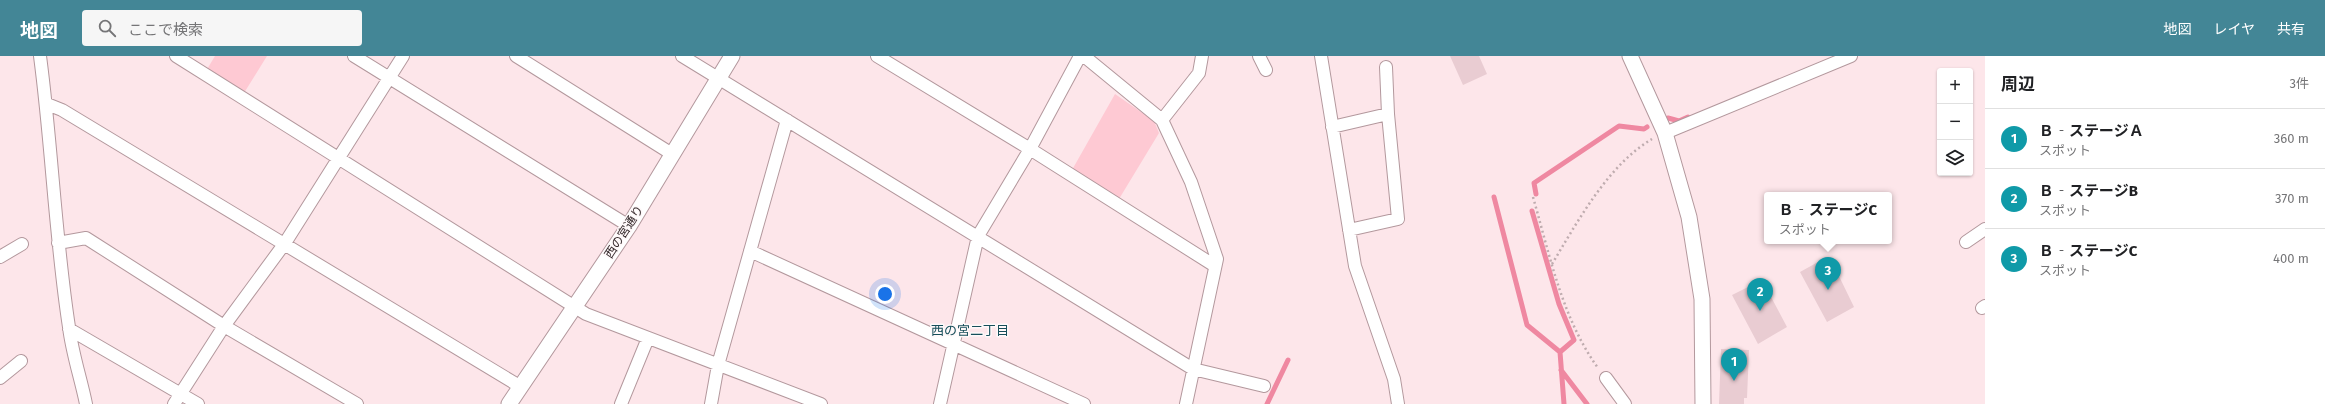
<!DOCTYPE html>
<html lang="ja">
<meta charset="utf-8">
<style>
body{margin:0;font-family:"Fira Sans","Noto Sans JP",sans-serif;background:#f6f6f6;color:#202124}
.controls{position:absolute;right:12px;top:12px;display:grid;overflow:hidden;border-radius:4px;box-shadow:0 1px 3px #0004}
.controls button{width:36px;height:36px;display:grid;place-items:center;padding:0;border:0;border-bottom:1px solid #e0e0e0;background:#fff;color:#202124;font:20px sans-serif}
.you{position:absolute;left:885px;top:238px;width:14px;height:14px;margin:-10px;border:3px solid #fff;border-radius:50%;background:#1a73e8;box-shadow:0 0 0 6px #1a73e833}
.badge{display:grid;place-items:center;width:26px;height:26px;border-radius:50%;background:#438696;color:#fff;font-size:13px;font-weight:700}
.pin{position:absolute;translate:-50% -33px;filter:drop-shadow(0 1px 2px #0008)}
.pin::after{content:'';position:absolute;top:21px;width:14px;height:12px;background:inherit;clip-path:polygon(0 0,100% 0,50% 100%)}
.popup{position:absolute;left:1764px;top:136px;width:128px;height:52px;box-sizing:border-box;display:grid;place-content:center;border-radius:4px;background:#fff;filter:drop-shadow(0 1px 3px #0005);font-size:13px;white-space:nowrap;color:#757577}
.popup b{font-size:15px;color:#202124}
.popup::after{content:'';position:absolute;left:50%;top:100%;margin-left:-8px;border:8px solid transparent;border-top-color:#fff}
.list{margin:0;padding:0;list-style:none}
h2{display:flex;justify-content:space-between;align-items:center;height:52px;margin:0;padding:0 16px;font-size:17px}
h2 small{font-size:13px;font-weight:400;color:#757577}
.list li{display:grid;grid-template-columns:26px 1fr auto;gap:12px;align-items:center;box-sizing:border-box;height:60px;padding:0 16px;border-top:1px solid #e0e0e0}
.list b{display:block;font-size:15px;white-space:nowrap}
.list p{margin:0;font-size:13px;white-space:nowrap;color:#757577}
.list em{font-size:13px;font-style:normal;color:#757577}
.icon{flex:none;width:22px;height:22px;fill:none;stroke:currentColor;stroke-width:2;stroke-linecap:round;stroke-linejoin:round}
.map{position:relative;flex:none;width:1985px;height:348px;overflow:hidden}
header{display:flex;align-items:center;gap:24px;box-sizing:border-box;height:56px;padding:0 20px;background:#438696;color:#fff}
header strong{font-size:19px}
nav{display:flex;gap:22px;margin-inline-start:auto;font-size:14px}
.search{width:280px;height:36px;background:#f6f6f6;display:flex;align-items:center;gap:10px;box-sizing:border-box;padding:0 14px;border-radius:4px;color:#757577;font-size:15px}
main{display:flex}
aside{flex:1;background:#fff}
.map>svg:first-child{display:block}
</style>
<header>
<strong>地図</strong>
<div class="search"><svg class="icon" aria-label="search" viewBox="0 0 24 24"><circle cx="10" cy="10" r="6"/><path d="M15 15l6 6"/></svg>ここで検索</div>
<nav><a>地図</a><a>レイヤ</a><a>共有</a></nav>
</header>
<main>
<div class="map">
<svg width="1985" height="348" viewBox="0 0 1985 348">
<rect width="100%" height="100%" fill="#fde6ea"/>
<path fill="#fec9d3" d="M215,0H267L244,37L206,15Z
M1115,38L1154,65L1159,77L1119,143L1072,114Z"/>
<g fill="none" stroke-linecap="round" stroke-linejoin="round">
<path stroke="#ef88a1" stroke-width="5" d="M1668,62L1679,65L1688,61
M1536,138L1534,127L1619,70L1644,73L1647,71
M1494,141L1527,269L1560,296L1564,348
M1532,155L1559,248L1574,284L1560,296
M1561,314L1587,348
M1267,348L1288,304"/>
</g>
<path fill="#e9ccd2" d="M1450,0H1479L1487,18L1463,29Z
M1827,201L1834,216L1836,214L1854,251L1827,266L1800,216Z
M1762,224L1787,271L1758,288L1732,239Z
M1721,293L1749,294L1747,342H1744V348H1719Z"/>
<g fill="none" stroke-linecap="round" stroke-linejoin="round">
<g stroke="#b3989d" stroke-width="14">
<path id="minor" d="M40,0C52,90 55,181 69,271C72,297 81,323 86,348
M176,0L586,258L821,348
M354,0L629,170
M516,0L672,98
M682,0L1193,313L1264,330
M877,0L1030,93L1215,210
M1084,0L1162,64L1191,126L1217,203L1186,348
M1259,0L1266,14
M1321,0L1355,210L1394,323L1398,348
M1386,11L1388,58
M47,48L62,54L521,331
M1162,64L1199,17L1202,0
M1332,71L1388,58L1398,163L1349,174
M1665,77L1851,0
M1966,186L1985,173
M58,187L86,182L224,270L357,348
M750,195L1084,348
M0,201L22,188
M1982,252L1985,250
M69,273L198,348
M0,322L21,305
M1606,322L1625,348
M174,348L224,270L285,187L403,0
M621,348L648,282
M711,348L718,309L787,64
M940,348L978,180L1030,93L1080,0"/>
</g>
<g stroke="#b3989d" stroke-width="17">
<path id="tertiary" d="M1630,0L1665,77L1689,161L1702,243L1703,348
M509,348L629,170L732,0"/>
</g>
<path stroke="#bfacaf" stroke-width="2.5" stroke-dasharray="2 3" stroke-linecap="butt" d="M1533,141C1550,200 1562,262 1598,312
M1552,208C1578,165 1608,109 1652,83"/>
<use href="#minor" stroke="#fff" stroke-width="12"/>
<use href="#tertiary" stroke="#fff" stroke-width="15"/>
</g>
<g text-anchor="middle" stroke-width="3" stroke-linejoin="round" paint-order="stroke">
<g font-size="12" fill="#352a2c" stroke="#fef8f9">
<text transform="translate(624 176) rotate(-57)" y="4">西の宮通り</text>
</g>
<g font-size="13" fill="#164e5a" stroke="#fef8f9">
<text x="970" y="279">西の宮二丁目</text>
</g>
</g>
</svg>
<div class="controls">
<button>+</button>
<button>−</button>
<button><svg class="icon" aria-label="layers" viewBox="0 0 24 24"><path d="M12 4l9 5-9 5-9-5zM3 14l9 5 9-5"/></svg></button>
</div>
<div class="you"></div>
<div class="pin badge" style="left:1734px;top:325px;background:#0f9aa8">1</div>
<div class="pin badge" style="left:1760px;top:255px;background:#0f9aa8">2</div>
<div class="pin badge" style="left:1828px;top:234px;background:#0f9aa8">3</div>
<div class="popup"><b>Ｂ‐ステージC</b>スポット</div>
</div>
<aside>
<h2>周辺<small>3件</small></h2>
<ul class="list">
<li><span class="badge" style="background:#0f9aa8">1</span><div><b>Ｂ‐ステージＡ</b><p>スポット</p></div><em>360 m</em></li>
<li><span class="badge" style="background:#0f9aa8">2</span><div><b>Ｂ‐ステージB</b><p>スポット</p></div><em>370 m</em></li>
<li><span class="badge" style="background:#0f9aa8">3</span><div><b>Ｂ‐ステージC</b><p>スポット</p></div><em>400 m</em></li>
</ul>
</aside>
</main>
